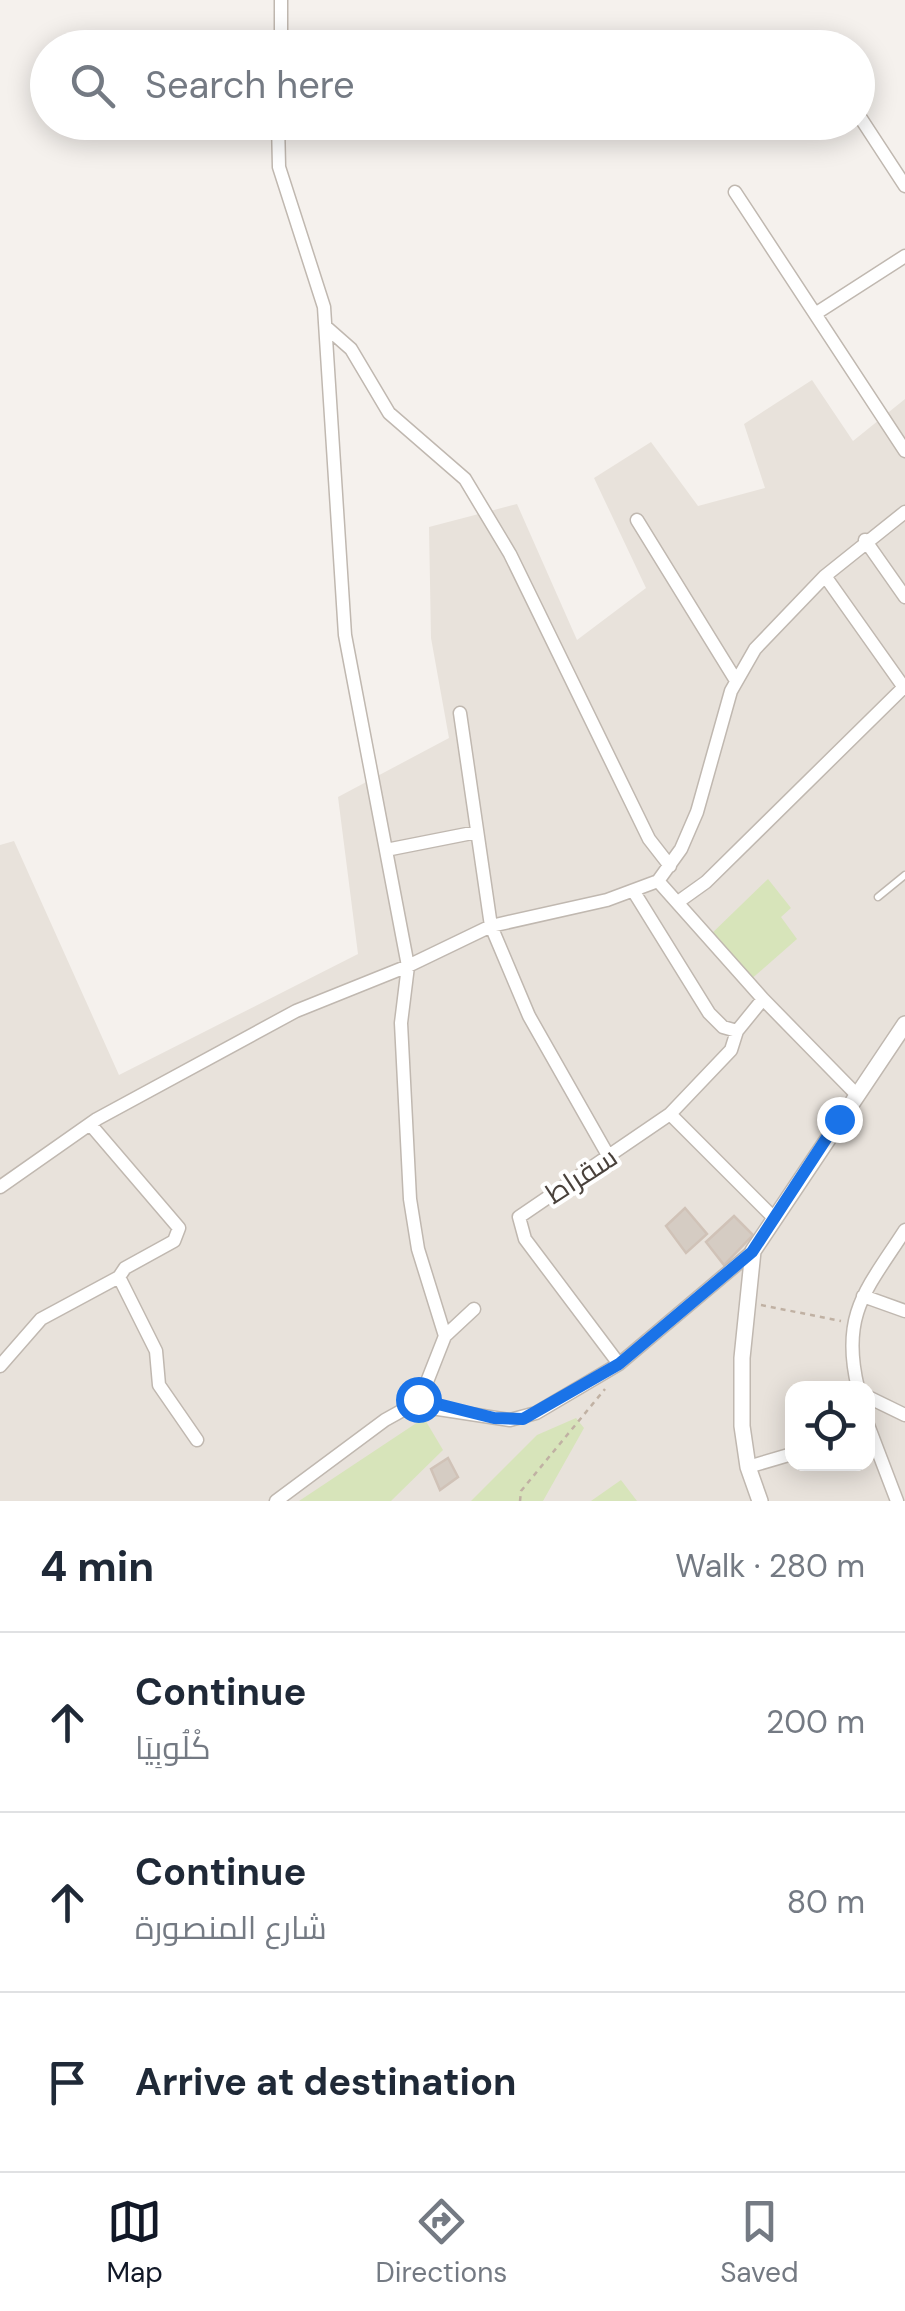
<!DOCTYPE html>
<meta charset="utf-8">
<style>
body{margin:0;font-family:"DM Sans",Cairo,sans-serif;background:#f6f6f7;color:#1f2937}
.controls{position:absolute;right:30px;bottom:30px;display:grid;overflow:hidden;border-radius:20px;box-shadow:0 5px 25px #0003}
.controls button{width:90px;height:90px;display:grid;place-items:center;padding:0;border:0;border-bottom:2px solid #e0e1e3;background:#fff;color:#1f2937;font:50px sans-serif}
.stop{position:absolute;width:30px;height:30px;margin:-22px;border:8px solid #1a73e8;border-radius:50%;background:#fff}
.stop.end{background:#1a73e8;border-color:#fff;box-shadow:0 2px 10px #0008}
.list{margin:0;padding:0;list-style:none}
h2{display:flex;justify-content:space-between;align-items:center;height:130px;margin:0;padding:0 40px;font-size:42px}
h2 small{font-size:32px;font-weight:400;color:#747a83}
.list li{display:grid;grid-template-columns:65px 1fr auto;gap:30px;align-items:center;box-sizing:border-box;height:180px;padding:0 40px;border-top:2px solid #e0e1e3}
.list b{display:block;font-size:38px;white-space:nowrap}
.list p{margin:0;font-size:32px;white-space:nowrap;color:#747a83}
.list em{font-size:32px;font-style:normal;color:#747a83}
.icon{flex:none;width:55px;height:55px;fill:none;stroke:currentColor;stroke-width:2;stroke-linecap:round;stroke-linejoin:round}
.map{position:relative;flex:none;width:905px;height:1501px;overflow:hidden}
.search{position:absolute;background:#fff;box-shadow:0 5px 25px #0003;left:30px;right:30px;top:30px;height:110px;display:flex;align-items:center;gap:25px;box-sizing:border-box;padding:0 35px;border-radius:55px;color:#747a83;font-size:38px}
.sheet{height:670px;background:#fff}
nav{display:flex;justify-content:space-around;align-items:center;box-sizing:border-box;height:140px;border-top:2px solid #e0e1e3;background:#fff;font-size:28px;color:#747a83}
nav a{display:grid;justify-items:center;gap:5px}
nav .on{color:#111827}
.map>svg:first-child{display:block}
</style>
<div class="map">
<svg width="905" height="1501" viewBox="0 0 905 1501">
<rect width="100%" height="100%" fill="#f5f1ed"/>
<path fill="#e8e2db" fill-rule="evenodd" d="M812,380L853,441L905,399V1501H0V845L14,841L119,1075L358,954L338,797L449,738L431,638L429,527L517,504L577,640L646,588L594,478L651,442L698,506L765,488L744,424ZM792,1388H868V1464H792Z"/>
<path fill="#d7e4ba" d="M768,879L791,908L781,917L797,939L749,981L707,938Z
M424,1418L443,1450L391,1501H299Z
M576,1418L584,1428L543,1501H471L537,1435Z
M621,1480L637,1501H591Z"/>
<path fill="#d5ccc3" stroke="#d0c2b7" stroke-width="2.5" d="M685,1208L707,1234L686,1253L666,1226Z
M734,1216L753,1235L724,1265L706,1242Z
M448,1458L458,1477L440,1490L431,1469Z"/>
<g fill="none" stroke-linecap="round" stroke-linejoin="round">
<g stroke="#c0b8b0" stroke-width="9">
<path id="service" d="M878,897L905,875"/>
</g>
<g stroke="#c0b8b0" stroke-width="15">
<path id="minor" d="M281,0V48
M858,114L905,186
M278,122L279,167L324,307L345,635L408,966L401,1023L410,1199L418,1249L445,1336L419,1402
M735,192L905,451
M815,314L905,256
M326,327L351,349L389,413L465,479L510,554L649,839L670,866
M637,520L735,679
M865,540L905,597
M825,576L905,689
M460,713L491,926L529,1016L609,1157
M386,850L477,832
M658,881L763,999L856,1094
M634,892L709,1013L723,1027L737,1031
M678,902L706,882L904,687
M670,1114L731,1050L737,1031L763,999
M90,1124L179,1228L174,1241L125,1268L119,1277L156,1351L159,1385L197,1440
M0,1187L97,1119L296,1011L408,966L491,926L607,900L658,881L681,849L697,812L731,691L755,649L825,576L905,512
M863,1296L905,1311
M445,1336L474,1309
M619,1364L525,1239L519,1217L670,1114L773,1217
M0,1366L41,1319L119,1277
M858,1388C840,1314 867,1289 905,1230
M868,1397L905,1415
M868,1425L897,1501
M748,1467L792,1454
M276,1501L385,1420L412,1405L510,1420L536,1413L619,1364L753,1251"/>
</g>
<g stroke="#c0b8b0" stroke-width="18">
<path id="tertiary" d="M760,1501L748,1467L742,1426V1358L753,1251L905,1024"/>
</g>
<path stroke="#c0b1a3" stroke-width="2.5" stroke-dasharray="5 5" stroke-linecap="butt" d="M761,1305L841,1321
M520,1501L521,1491L605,1389"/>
<use href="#service" stroke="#fff" stroke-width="6"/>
<use href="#minor" stroke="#fff" stroke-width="12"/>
<use href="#tertiary" stroke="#fff" stroke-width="15"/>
</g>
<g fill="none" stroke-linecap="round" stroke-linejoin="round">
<path stroke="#1a73e8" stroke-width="12" d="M418,1399L494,1418L523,1419L619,1364L752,1252L839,1119"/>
</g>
<g text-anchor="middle" stroke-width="8" stroke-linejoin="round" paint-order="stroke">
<g font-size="28" fill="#49413b" stroke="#fff">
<text transform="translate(581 1175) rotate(-33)" y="10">سقراط</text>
</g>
</g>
</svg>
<div class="controls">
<button><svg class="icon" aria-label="locate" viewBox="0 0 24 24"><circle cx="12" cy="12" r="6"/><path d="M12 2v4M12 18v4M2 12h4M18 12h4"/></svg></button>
</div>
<div class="stop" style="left:418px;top:1399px"></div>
<div class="stop end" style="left:839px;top:1119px"></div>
<div class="search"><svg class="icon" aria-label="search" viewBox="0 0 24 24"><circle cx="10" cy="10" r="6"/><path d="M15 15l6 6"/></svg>Search here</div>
</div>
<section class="sheet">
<h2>4 min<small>Walk · 280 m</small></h2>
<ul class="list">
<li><svg class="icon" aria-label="ahead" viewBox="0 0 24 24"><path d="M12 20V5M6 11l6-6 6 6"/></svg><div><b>Continue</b><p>كْلُوبِيَا</p></div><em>200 m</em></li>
<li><svg class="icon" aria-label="ahead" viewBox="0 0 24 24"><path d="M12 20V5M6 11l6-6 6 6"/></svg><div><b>Continue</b><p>شارع المنصورة</p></div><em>80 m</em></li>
<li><svg class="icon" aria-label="arrive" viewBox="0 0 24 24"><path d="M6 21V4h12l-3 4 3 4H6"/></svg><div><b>Arrive at destination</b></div></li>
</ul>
</section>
<nav>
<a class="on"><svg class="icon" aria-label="map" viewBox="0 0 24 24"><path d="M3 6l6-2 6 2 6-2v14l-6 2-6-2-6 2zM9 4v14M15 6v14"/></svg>Map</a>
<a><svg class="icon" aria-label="directions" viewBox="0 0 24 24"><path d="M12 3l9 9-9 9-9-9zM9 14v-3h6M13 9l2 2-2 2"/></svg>Directions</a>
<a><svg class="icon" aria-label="saved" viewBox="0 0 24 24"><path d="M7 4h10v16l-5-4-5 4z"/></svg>Saved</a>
</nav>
